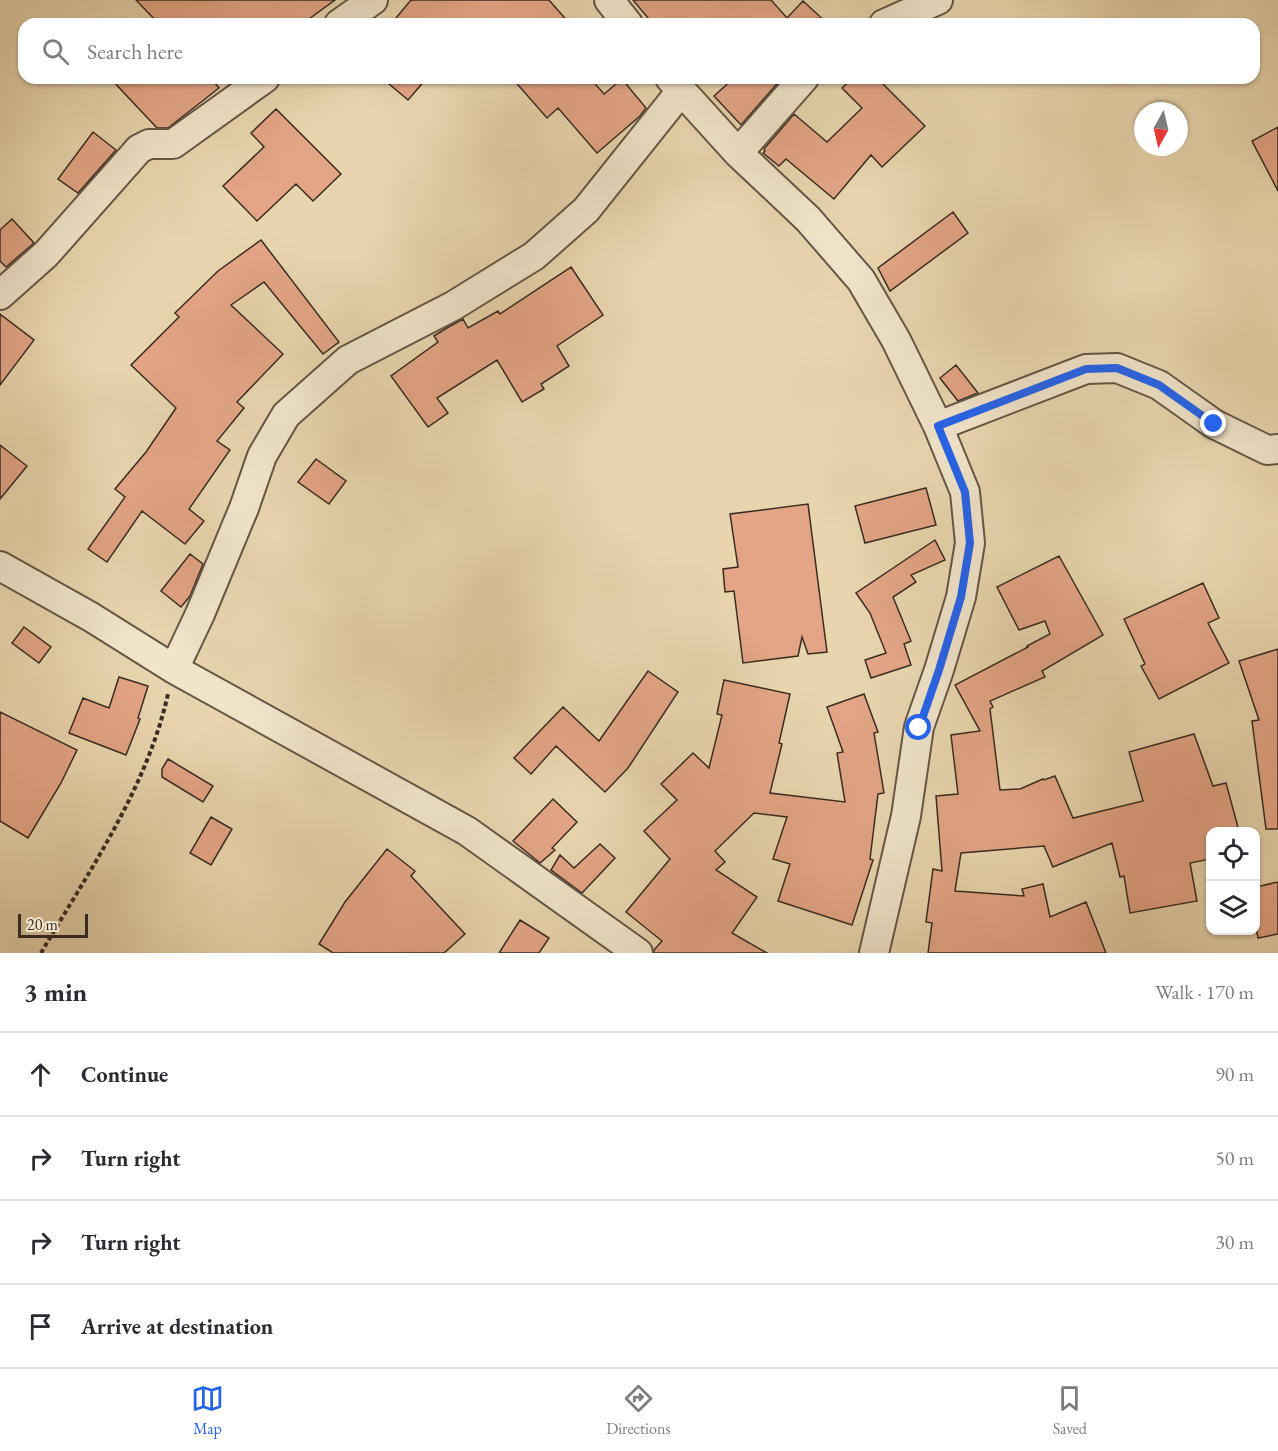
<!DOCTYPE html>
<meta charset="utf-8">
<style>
body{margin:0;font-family:"EB Garamond",serif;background:#f2f2f3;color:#2b2b33}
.controls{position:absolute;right:18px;bottom:18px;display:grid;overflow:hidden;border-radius:12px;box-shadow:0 2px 4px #0004}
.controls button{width:54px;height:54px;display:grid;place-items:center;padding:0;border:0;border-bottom:2px solid #e1e1e2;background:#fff;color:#2b2b33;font:30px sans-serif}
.compass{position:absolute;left:1134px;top:102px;width:54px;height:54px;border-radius:50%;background:#fff;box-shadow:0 2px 4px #0004;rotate:188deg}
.scale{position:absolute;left:18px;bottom:15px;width:70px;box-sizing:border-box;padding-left:6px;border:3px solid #392b24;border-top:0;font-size:16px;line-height:21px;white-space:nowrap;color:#392b24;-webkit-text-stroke:4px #f0e4ca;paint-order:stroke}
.stop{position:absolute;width:18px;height:18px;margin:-14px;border:4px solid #2563eb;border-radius:50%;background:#fff}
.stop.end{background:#2563eb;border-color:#fff;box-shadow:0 2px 6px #0008}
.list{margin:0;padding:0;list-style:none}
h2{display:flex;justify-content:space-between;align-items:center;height:78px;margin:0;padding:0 24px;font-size:26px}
h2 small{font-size:20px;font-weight:400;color:#7c7c81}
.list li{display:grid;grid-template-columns:39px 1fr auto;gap:18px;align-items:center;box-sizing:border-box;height:84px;padding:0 24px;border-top:2px solid #e1e1e2}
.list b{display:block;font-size:22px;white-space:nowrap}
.list em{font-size:20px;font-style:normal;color:#7c7c81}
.icon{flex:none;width:33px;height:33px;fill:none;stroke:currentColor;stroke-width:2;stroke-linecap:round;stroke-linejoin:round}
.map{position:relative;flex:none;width:1278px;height:953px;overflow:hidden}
.search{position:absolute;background:#fff;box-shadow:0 2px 4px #0004;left:18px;right:18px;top:18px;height:66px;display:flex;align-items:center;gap:15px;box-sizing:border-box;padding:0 21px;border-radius:18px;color:#7c7c81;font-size:22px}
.sheet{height:414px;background:#fff}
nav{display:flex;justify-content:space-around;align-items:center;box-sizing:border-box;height:84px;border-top:2px solid #e1e1e2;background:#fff;font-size:16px;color:#7c7c81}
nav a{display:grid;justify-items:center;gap:3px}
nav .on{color:#2563eb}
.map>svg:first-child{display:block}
</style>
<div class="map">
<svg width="1278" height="953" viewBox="0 0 1278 953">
<rect width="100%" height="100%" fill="#e8d5ae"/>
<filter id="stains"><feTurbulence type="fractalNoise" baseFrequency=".00333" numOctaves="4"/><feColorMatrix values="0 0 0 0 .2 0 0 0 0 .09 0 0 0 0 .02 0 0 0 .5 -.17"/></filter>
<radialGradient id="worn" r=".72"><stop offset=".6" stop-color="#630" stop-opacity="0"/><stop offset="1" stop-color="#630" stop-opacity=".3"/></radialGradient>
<path fill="#e3a585" stroke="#392b24" stroke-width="1.5" d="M136,0H335L302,24H159Z
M411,0H549L570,24H391Z
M633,0H771L787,18L803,1L828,24H653Z
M110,78H211L219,88L168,128H157Z
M382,78H427L408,100Z
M512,78H590L604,94L622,79L646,108L640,116L597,153L558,108L547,118Z
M734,78H782L741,125L714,96Z
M853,78H877L925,126L882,167L871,155L834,199L786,159L779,166L763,153L765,151L764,149L794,114L827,142L862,108L842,88Z
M276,109L341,174L313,201L296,184L257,221L223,186L264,147L251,133Z
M1278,127V191L1252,141Z
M93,132L116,150L78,193L58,179Z
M953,212L968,233L890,291L878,268Z
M12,219L34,243L6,267L0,261V230Z
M261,240L339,342L323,354L264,282L231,305L283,354L237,402L244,408L217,441L230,450L189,509L204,521L185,544L142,511L107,562L88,549L125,497L115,489L146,452L176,408L131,365L179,317L175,313L218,271Z
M571,267L603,315L557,346L569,366L541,384L544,389L522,402L497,360L437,398L448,413L428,427L391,376L438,342L434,336L445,329L463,319L468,328L498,311L500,314Z
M0,314L34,340L0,385Z
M956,365L978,393L958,401L940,378Z
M0,445L27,466L0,499Z
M316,459L346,481L329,504L298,482Z
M926,488L936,525L865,543L855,506Z
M808,504L827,652L808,654L802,637L798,656L743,663L734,591L725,592L723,569L738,567L730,514Z
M935,540L945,560L911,575L916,582L893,597L911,641L904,644L911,665L871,678L865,660L886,653L870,613L856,593Z
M190,554L203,564L190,596L181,607L161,591Z
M1059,556L1103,635L1042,671L1045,677L990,701L993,707L990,709L1000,790L1020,789L1043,779L1044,780L1055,776L1073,818L1143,801L1129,752L1194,734L1213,786L1226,783L1239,831H1210V859L1190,863L1197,901L1130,913L1124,876L1120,877L1112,843L1053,867L1044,846L961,853L955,891L1024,896L1022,889L1043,884L1050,917L1086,902L1106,953H928L932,923L926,922L933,869L942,871L936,796L958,794L951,735L980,731L955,685L1028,647L1027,646L1050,634L1045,621L1019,630L997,587Z
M1203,583L1219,618L1208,623L1229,663L1159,699L1141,666L1145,664L1124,619Z
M24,627L51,647L39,663L12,643Z
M1278,649V829H1266L1252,721L1259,720L1239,661Z
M648,671L678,692L628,768L605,792L556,746L531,774L514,758L563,707L599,741Z
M119,677L148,686L138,718L140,719L126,755L69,733L83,698L109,708Z
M724,680L790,694L779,743L782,744L770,793L845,802L837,753L843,752L827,707L864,694L878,732L874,733L884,793L878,794L870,859L873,860L852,925L778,901L790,864L773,859L787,817L754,813L715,851L725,862L716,870L757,897L732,933L767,953H654V950L662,941L626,912L670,859L644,831L677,800L661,784L693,753L709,768L722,715L717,714Z
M0,712L77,750L61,783L28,838L0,821Z
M168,759L213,786L203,802L162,777V769Z
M553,799L577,822L552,848L555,850L540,863L513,841Z
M211,817L232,829L211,865L190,853Z
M600,844L615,858L582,893L551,870L560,855L574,868Z
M387,849L415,871L411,876L465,934L444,953H333L319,944L345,902Z
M1278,882V934L1258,938L1256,927V887Z
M520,920L549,938L539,953H499Z"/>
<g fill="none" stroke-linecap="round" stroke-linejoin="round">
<g stroke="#655646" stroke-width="32">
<path id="minor" d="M609,0L628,24
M339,24L373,0
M884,24L938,0
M670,78L738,153L808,219L861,280L896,340L938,426L965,492L970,543L961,597L939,670L919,727L906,816L874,953
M738,153L804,78
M0,295L46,254L139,149L149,144H173L265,78
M938,426L1086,369L1117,368L1159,385L1214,424L1267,450L1278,449
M0,566L91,617L174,669L467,831L638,953
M174,669L200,614L244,508L262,456L286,415L348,360L453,306L534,256L586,210L681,91"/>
</g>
<path stroke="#392b24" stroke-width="4" stroke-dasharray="4.5 3" stroke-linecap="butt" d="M41,953C89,871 147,788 168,694"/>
<use href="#minor" stroke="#f0e4ca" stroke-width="28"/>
</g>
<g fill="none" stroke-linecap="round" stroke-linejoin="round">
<path stroke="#2563eb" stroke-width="8" d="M919,728L939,670L961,597L970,543L965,492L938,426L1086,369L1117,368L1159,385L1214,424"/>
</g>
<rect width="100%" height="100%" filter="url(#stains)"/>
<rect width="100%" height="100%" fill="url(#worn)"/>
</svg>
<div class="controls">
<button><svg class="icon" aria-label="locate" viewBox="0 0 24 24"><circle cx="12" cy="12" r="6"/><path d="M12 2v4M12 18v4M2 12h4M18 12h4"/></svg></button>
<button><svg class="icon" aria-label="layers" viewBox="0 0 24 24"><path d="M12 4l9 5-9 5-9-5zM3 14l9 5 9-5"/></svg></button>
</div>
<svg class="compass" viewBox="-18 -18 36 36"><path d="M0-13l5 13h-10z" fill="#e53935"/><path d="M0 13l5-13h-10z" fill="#7c7c81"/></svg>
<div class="scale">20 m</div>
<div class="stop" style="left:919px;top:728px"></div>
<div class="stop end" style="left:1214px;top:424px"></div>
<div class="search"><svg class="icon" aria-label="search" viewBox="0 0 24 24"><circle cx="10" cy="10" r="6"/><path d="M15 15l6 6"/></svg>Search here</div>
</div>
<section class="sheet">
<h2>3 min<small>Walk · 170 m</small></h2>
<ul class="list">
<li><svg class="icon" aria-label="ahead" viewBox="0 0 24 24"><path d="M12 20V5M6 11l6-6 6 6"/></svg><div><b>Continue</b></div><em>90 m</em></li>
<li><svg class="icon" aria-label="right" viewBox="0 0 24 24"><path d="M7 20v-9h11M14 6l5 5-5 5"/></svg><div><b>Turn right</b></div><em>50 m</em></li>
<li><svg class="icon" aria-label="right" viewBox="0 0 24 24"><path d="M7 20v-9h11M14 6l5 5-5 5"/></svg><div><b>Turn right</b></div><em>30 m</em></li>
<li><svg class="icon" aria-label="arrive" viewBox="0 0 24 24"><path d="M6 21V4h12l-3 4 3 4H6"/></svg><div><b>Arrive at destination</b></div></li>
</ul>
</section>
<nav>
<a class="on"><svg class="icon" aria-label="map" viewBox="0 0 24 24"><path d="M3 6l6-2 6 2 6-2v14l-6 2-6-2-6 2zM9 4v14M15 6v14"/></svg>Map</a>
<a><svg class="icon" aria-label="directions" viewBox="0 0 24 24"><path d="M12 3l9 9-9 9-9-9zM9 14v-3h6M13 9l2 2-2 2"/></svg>Directions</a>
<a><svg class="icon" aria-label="saved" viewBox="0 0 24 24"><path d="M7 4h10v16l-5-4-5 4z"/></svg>Saved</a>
</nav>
